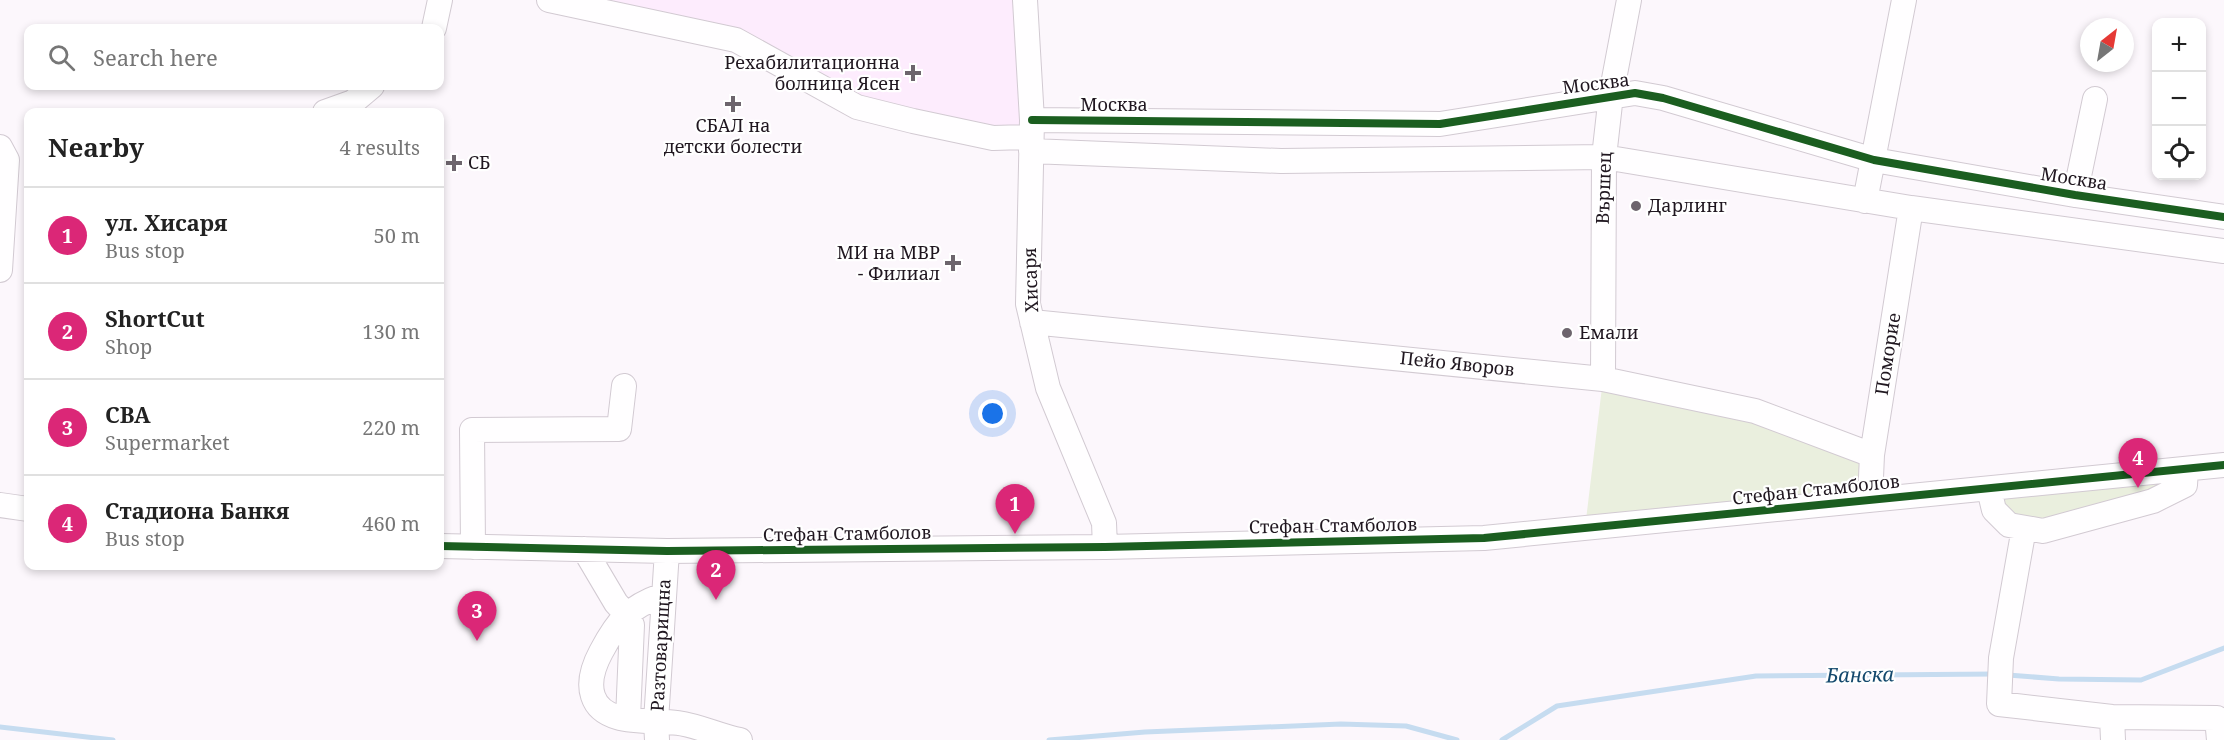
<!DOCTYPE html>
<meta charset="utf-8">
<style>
body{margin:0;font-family:"Noto Serif",serif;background:#f2f2f2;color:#222}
.controls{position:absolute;right:18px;top:18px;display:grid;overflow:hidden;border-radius:12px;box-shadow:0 3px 9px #0003}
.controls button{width:54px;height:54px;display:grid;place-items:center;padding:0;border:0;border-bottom:2px solid #e0e0e0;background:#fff;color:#222;font:30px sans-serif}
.compass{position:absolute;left:2080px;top:18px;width:54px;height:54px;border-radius:50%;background:#fff;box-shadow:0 3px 9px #0003;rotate:31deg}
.you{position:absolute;left:993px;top:414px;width:21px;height:21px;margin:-15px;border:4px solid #fff;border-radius:50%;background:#1a73e8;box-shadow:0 0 0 9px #1a73e833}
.badge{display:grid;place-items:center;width:39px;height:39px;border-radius:50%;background:#db2777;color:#fff;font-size:20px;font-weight:700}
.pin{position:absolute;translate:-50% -50px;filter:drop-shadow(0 2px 3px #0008)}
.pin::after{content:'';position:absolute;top:32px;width:21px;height:18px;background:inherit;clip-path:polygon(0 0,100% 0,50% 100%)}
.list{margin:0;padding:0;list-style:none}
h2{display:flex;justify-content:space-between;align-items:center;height:78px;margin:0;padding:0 24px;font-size:26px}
h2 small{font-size:20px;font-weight:400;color:#767676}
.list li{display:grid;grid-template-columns:39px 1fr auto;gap:18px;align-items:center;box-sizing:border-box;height:96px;padding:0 24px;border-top:2px solid #e0e0e0}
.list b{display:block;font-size:22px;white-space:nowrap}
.list p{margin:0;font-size:20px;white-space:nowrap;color:#767676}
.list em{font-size:20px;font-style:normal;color:#767676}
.icon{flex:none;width:33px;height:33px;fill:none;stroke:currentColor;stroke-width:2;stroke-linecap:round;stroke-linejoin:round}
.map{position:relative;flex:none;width:2224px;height:740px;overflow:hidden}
.search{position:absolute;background:#fff;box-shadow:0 3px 9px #0003;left:24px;top:24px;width:420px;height:66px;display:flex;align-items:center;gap:15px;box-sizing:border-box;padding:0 21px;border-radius:12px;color:#767676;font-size:22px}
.panel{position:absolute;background:#fff;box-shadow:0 3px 9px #0003;left:24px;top:108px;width:420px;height:462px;border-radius:12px}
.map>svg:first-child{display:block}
</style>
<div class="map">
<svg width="2224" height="740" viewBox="0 0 2224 740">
<rect width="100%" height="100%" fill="#fcf7fc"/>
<path fill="#fdecfd" d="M549,0H1025L1031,137L913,121L736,40Z"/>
<path fill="#eaefde" d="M1603,379L1872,455L1870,500L1585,528Z
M2186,469L2153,501L2009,525L1989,489Z"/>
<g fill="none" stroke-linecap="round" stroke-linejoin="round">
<path stroke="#c6dcf0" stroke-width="5" d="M2008,675L2059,679L2141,680L2224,648
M0,727L113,740
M1049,740L1145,732L1341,724L1406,726L1457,740
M1502,740L1557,706L1756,676L1996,674"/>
<g stroke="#d2cad2" stroke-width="26">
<path id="minor" d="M549,0L736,40L857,107L913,121L993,138L1031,137
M1025,0L1032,120L1028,304L1048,388L1104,523L1105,547
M434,28L440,0
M325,112L353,102L372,86
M1032,120L1440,124L1635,93L1663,98L1874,160L2075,195L2224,217
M0,147L7,160L0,270
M1031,151L1281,161L1604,157L1911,208L2224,251
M2075,195L2095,99
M1865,201L1904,0
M1032,322L1603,379L1755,411L1872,455
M1603,379L1604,157L1611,95L1629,0
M1989,489L1994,510L2009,525L2043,531L2153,501L2185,485L2186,469
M1870,500L1872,455L1911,208
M0,505L28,509
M2024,528L2001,658L1999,704L2112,717L2217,718L2219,740
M440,546L667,551L1105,547L1484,538L2224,465
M473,547L472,430L619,429L624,386
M584,549L616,603L626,614L632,625L628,718
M663,595C629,607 618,620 601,652C594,665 588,681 593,696C603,727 651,719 678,723C700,726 719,736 740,740
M2112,717L2113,740
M657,740L656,721L667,551"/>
</g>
<use href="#minor" stroke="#fffeff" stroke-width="24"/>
<g stroke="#fff" stroke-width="11">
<path id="cycleway" d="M1032,120L1440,124L1635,93L1663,98L1874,160L2075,195L2224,217
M440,546L667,551L1105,547L1484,538L2224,465"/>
</g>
<use href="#cycleway" stroke="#1b5e20" stroke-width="8"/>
</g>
<g fill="#6d656d" stroke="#fff" stroke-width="2">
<path d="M910 64h6v6h6v6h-6v6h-6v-6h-6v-6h6z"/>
<path d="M730 95h6v6h6v6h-6v6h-6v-6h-6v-6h6z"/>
<path d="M451 154h6v6h6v6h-6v6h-6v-6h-6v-6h6z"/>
<circle cx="1636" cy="206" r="6"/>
<path d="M950 254h6v6h6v6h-6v6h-6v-6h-6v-6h6z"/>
<circle cx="1567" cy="333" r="6"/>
</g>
<g text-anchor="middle" stroke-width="4.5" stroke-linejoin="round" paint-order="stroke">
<g font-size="18" fill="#201720" stroke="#fff" text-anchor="start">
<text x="900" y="69" text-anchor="end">Рехабилитационна<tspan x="900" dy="21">болница Ясен</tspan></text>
<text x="733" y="132" text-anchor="middle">СБАЛ на<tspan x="733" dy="21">детски болести</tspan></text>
<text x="468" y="169">СБ</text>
<text x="1648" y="212">Дарлинг</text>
<text x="940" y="259" text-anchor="end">МИ на МВР<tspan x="940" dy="21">- Филиал</tspan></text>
<text x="1579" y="339">Емали</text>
</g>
<g font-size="18" fill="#201720" stroke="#fff">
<text transform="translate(1596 84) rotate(-7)" y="6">Москва</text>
<text x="1114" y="111">Москва</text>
<text transform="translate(2074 179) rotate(9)" y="6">Москва</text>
<text transform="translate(1604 188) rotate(-88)" y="6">Вършец</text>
<text transform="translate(1031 280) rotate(-92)" y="6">Хисаря</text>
<text transform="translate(1888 354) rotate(-81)" y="6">Поморие</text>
<text transform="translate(1457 364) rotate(6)" y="6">Пейо Яворов</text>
<text transform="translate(1816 490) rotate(-6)" y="6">Стефан Стамболов</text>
<text transform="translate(1333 526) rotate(-1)" y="6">Стефан Стамболов</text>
<text transform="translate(847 534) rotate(-1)" y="6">Стефан Стамболов</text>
<text transform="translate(661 645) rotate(-87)" y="6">Разтоварищна</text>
</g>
<g font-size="20" font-style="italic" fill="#14496d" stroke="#fff">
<text transform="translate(1860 675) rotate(-1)" y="7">Банска</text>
</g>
</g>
</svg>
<div class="controls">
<button>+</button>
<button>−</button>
<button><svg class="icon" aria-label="locate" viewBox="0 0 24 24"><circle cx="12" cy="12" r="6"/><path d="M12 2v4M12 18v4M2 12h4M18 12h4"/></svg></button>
</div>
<svg class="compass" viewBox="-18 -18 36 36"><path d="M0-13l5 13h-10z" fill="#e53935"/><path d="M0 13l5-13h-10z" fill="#767676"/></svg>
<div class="you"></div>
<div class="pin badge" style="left:1015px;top:534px">1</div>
<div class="pin badge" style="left:716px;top:600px">2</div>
<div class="pin badge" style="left:477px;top:641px">3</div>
<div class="pin badge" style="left:2138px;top:488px">4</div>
<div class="search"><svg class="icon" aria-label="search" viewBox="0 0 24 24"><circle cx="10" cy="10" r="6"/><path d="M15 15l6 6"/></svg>Search here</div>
<section class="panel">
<h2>Nearby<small>4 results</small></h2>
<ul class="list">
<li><span class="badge">1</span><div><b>ул. Хисаря</b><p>Bus stop</p></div><em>50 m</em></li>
<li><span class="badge">2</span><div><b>ShortCut</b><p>Shop</p></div><em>130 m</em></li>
<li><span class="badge">3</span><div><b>CBA</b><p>Supermarket</p></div><em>220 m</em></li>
<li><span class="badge">4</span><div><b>Стадиона Банкя</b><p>Bus stop</p></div><em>460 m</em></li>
</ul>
</section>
</div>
